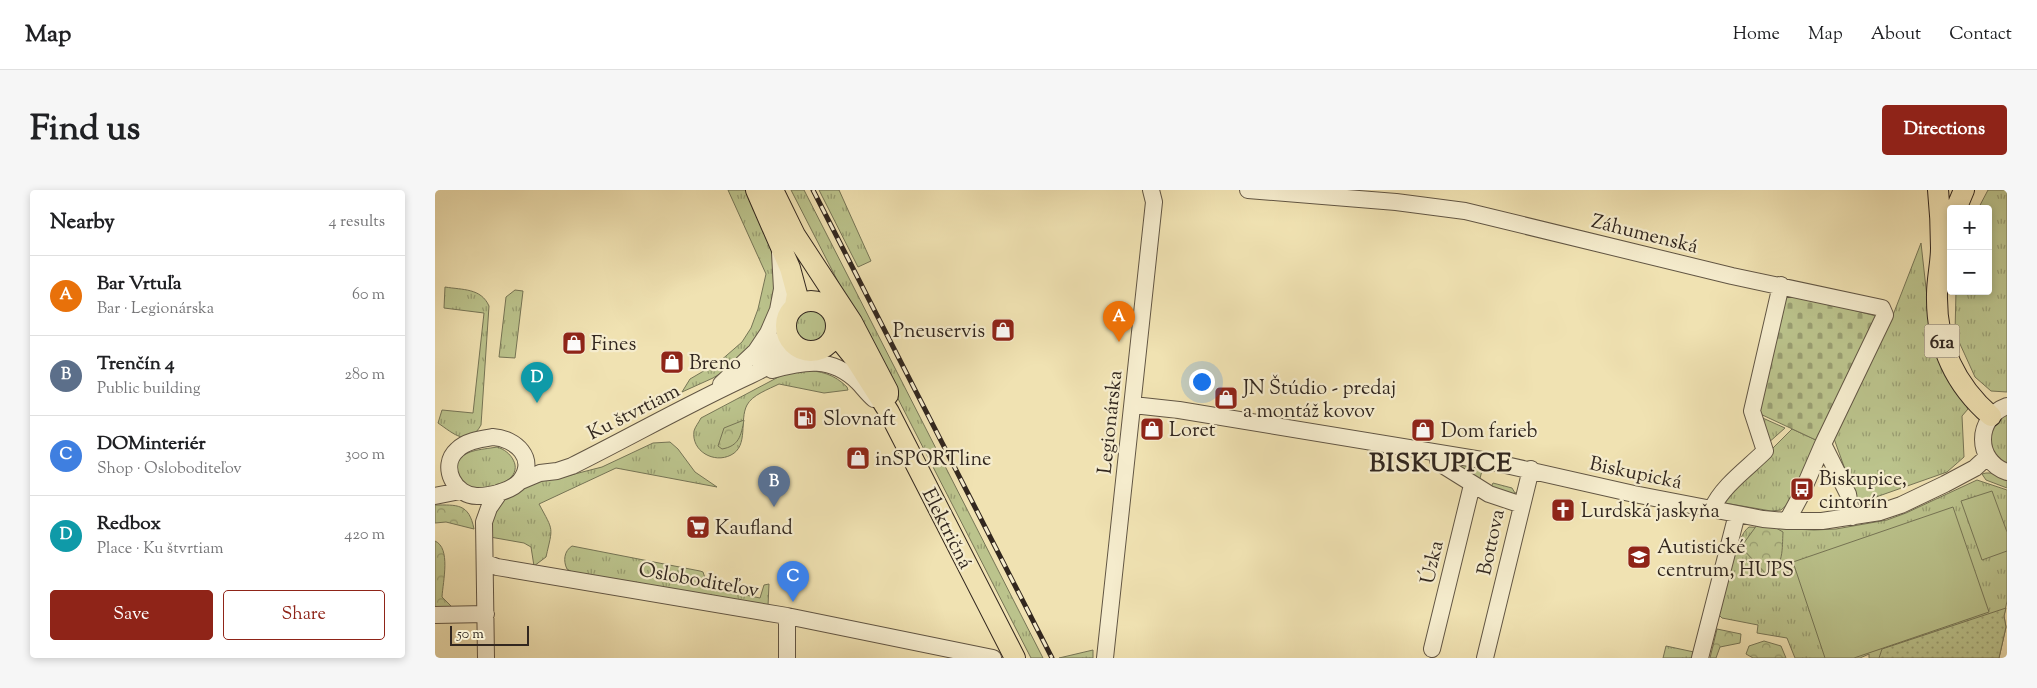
<!DOCTYPE html>
<meta charset="utf-8">
<style>
body{margin:0;font-family:"Sorts Mill Goudy",serif;background:#f6f6f6;color:#202124}
.controls{position:absolute;right:15px;top:15px;display:grid;overflow:hidden;border-radius:5px;box-shadow:0 2px 8px #0003}
.controls button{width:45px;height:45px;display:grid;place-items:center;padding:0;border:0;border-bottom:1px solid #e0e0e0;background:#fff;color:#202124;font:25px sans-serif}
.scale{position:absolute;left:15px;bottom:12px;width:79px;box-sizing:border-box;padding-left:5px;border:2px solid #32271f;border-top:0;font-size:14px;line-height:18px;white-space:nowrap;color:#32271f;-webkit-text-stroke:4px #f5eccd;paint-order:stroke}
.you{position:absolute;left:766px;top:191px;width:18px;height:18px;margin:-12px;border:4px solid #fff;border-radius:50%;background:#1a73e8;box-shadow:0 0 0 8px #1a73e833}
.badge{display:grid;place-items:center;width:32px;height:32px;border-radius:50%;background:#8f2418;color:#fff;font-size:16px;font-weight:700}
.pin{position:absolute;translate:-50% -41px;filter:drop-shadow(0 1px 2px #0008)}
.pin::after{content:'';position:absolute;top:26px;width:18px;height:15px;background:inherit;clip-path:polygon(0 0,100% 0,50% 100%)}
.list{margin:0;padding:0;list-style:none}
h2{display:flex;justify-content:space-between;align-items:center;height:65px;margin:0;padding:0 20px;font-size:21px}
h2 small{font-size:16px;font-weight:400;color:#757577}
.list li{display:grid;grid-template-columns:32px 1fr auto;gap:15px;align-items:center;box-sizing:border-box;height:80px;padding:0 20px;border-top:1px solid #e0e0e0}
.list b{display:block;font-size:19px;white-space:nowrap}
.list p{margin:0;font-size:16px;white-space:nowrap;color:#757577}
.list em{font-size:16px;font-style:normal;color:#757577}
.actions{display:flex;gap:10px;padding:15px 20px}
.actions a{flex:1;padding:11px 0;border:1px solid #8f2418;border-radius:5px;text-align:center;font-size:18px;color:#8f2418}
.actions .main{background:#8f2418;color:#fff}
.map{position:relative;flex:none;width:1572px;height:468px;overflow:hidden;border-radius:5px}
header{display:flex;align-items:center;gap:30px;box-sizing:border-box;height:70px;padding:0 25px;background:#fff;border-bottom:1px solid #e0e0e0}
header strong{font-size:24px}
nav{display:flex;gap:28px;margin-inline-start:auto;font-size:18px}
.intro{display:flex;align-items:center;justify-content:space-between;box-sizing:border-box;height:120px;padding:0 30px}
h1{margin:0;font-size:35px}
.button{padding:12px 22px;border-radius:5px;background:#8f2418;color:#fff;font-size:18px;font-weight:700}
main{display:flex;gap:30px;padding:0 30px}
aside{flex:1;background:#fff;border-radius:5px;box-shadow:0 2px 8px #0003}
.map>svg:first-child{display:block}
</style>
<header>
<strong>Map</strong>
<nav><a>Home</a><a>Map</a><a>About</a><a>Contact</a></nav>
</header>
<div class="intro"><h1>Find us</h1><a class="button">Directions</a></div>
<main>
<aside>
<h2>Nearby<small>4 results</small></h2>
<ul class="list">
<li><span class="badge" style="background:#e8710a">A</span><div><b>Bar Vrtuľa</b><p>Bar · Legionárska</p></div><em>60 m</em></li>
<li><span class="badge" style="background:#5c6f8a">B</span><div><b>Trenčín 4</b><p>Public building</p></div><em>280 m</em></li>
<li><span class="badge" style="background:#3f7fe0">C</span><div><b>DOMinteriér</b><p>Shop · Osloboditeľov</p></div><em>300 m</em></li>
<li><span class="badge" style="background:#0f9aa8">D</span><div><b>Redbox</b><p>Place · Ku štvrtiam</p></div><em>420 m</em></li>
</ul>
<div class="actions"><a class="main">Save</a><a>Share</a></div>
</aside>
<div class="map">
<svg width="1572" height="468" viewBox="0 0 1572 468">
<defs>
<pattern id="grass-tufts" width="24" height="20" patternUnits="userSpaceOnUse" patternTransform="scale(1.25)"><rect width="24" height="20" fill="#bbc38c"/><path d="M3 7l-1-3M5 7V3M7 7l1-3M15 17l-1-3M17 17v-4M19 17l1-3" fill="none" stroke="#999e72"/></pattern>
<pattern id="forest-crowns" width="20" height="18" patternUnits="userSpaceOnUse" patternTransform="scale(1.25)"><rect width="20" height="18" fill="#bbc38c"/><path d="M2 6a3 3 0 1 1 6 0M12 15a3 3 0 1 1 6 0" fill="none" stroke="#999e72"/></pattern>
<pattern id="cemetery-stones" width="16" height="16" patternUnits="userSpaceOnUse" patternTransform="scale(1.25)"><rect width="16" height="16" fill="#bbc38c"/><path d="M2 7V4a2 2 0 0 1 4 0v3zM10 15v-3a2 2 0 0 1 4 0v3z" fill="#999e72"/></pattern>
<pattern id="garden-dots" width="8" height="8" patternUnits="userSpaceOnUse" patternTransform="scale(1.25)"><rect width="8" height="8" fill="#bbc38c"/><path d="M2 2h.1M6 6h.1" fill="none" stroke="#999e72" stroke-width="1.8" stroke-linecap="round"/></pattern>
</defs>
<rect width="100%" height="100%" fill="#f0e2b2"/>
<filter id="stains"><feTurbulence type="fractalNoise" baseFrequency=".004" numOctaves="4"/><feColorMatrix values="0 0 0 0 .2 0 0 0 0 .09 0 0 0 0 .02 0 0 0 .5 -.17"/></filter>
<radialGradient id="worn" r=".72"><stop offset=".6" stop-color="#630" stop-opacity="0"/><stop offset="1" stop-color="#630" stop-opacity=".3"/></radialGradient>
<path fill="url(#grass-tufts)" stroke="#767556" d="M293,0H311L335,51L341,87L332,137L296,177L278,188L247,202L255,189L284,172L307,152L316,138L323,119L331,84Z
M356,0H369L608,468H596Z
M384,0H404L436,71L423,77Z
M1553,0H1572V202L1556,201L1540,187L1520,143L1521,101H1553V19H1543Z
M1486,53L1498,161L1533,219L1527,226L1529,267L1512,282L1424,313L1421,310L1397,243L1458,125Z
M10,97C28,100 46,98 54,116L46,235C33,258 19,244 3,233L7,220L38,223L49,123L9,118Z
M80,100L88,101L80,168L64,167L71,107Z
M357 136a19 19 0 1 1 38 0a19 19 0 1 1-38 0Z
M368,180C386,181 399,184 412,197L413,200L389,203L344,194C334,199 317,205 312,215C304,230 314,256 296,265C279,274 256,261 259,241C260,237 264,232 266,228L351,183Z
M1572,223V275L1557,260C1555,243 1555,233 1572,223Z
M1321,225L1350,238L1332,254Z
M1357,239L1383,251L1354,313L1346,320L1336,321L1284,312Z
M235,252L243,259L260,282L282,297L181,278L104,314C119,342 118,336 111,367L99,376L96,357L89,353L55,347L58,317L65,309L102,290L128,287L167,277L218,253Z
M62,257C76,261 88,278 74,289C62,299 42,299 28,296L20,275C28,259 46,260 62,257Z
M1006,272L1048,277L1044,292L1056,297L1058,293L1077,298L1080,303L1086,301L1081,307L1042,295Z
M1551,283H1561L1572,288V298L1551,290L1547,284Z
M1542,290L1572,300V411L1569,426L1571,437L1564,468H1434V464L1425,468H1360L1352,448L1322,443L1323,435L1287,428L1284,425C1289,407 1300,346 1314,337L1379,340L1401,339L1452,330L1471,323Z
M137,356L265,381L268,382L270,388L268,396L325,408L329,395L334,394L333,416L139,383L132,379C128,371 129,361 137,356Z
M1231,456L1259,462L1257,468H1228Z
M658,460V468H624Z"/>
<path fill="url(#forest-crowns)" stroke="#767556" d="M309,230C306,246 304,256 287,259L283,256L289,238Z
M0,315C22,315 34,313 39,339L11,332L0,333Z
M1322,335H1336L1348,342C1347,359 1349,376 1333,386L1306,357Z
M0,351C16,358 8,391 7,407L17,417L0,419Z
M1282,439L1306,444L1305,453L1285,457L1281,468H1275Z
M1329,451L1346,456L1351,468H1318L1311,464L1314,456Z"/>
<path fill="url(#cemetery-stones)" stroke="#767556" d="M1348,102L1441,126L1383,251L1321,222Z"/>
<path fill="url(#garden-dots)" stroke="#767556" d="M1571,418L1569,426L1571,437L1564,468H1444L1447,459Z"/>
<path fill="#bbc38c" stroke="#767556" d="M1557,301L1572,342V361L1547,370L1526,311Z
M1518,317L1554,422L1419,468H1390L1358,372Z"/>
<g fill="none" stroke-linecap="round" stroke-linejoin="round">
<g stroke="#625644" stroke-width="18">
<path id="minor" d="M813,0L961,12L1030,21L1297,86L1447,118L1450,125L1388,254L1365,307L1352,331
M326,175L336,164L352,143
M337,180C370,171 396,166 423,192C428,197 433,204 439,209
M286,194L321,161L333,143L343,120L347,99L345,63
M698,215L744,220L1053,271L1199,304L1328,329L1352,331H1387L1445,322L1466,315L1510,294L1540,278L1552,267
M1572,216C1540,228 1540,271 1572,282
M58,247C80,248 103,269 85,291C77,301 55,306 43,306C20,307 4,276 22,260C31,251 46,249 58,247Z
M1388,254L1413,304L1417,327
M1002,264L1003,270L1006,274L1054,304L1087,315
M86,291L105,283L122,281L137,276C197,246 255,213 316,185C334,177 349,165 367,160
M0,306L25,301
M1277,319C1287,296 1313,278 1330,261L1317,221L1346,95
M51,373L62,377L352,426L558,468
M0,425L51,424
M997,459L1037,295
M51,468L49,332L54,318L65,302
M352,468V426
M670,468L719,12L716,0
M1050,468L1096,279
M1265,468L1302,324"/>
</g>
<g stroke="#32271f" stroke-width="22">
<path id="major" d="M321,0L355,78L362,104L360,116
M338,0L360,45L417,132L453,201V205
M1503,0C1505,19 1506,39 1506,58C1506,73 1502,89 1502,104C1501,153 1519,194 1556,226
M1521,19L1529,0
M351 136a25 25 0 1 1 50 0a25 25 0 1 1-50 0Z
M400,144L421,170L454,222L580,468"/>
</g>
<use href="#minor" stroke="#f5eccd" stroke-width="16"/>
<use href="#major" stroke="#f0e2b2" stroke-width="20"/>
<g stroke="#32271f" stroke-width="5">
<path id="rail" d="M378,0L617,468"/>
</g>
<use href="#rail" stroke="#f5eccd" stroke-width="3" stroke-dasharray="9" stroke-linecap="butt"/>
</g>
<defs>
<g id="shop-square" transform="scale(1.25)"><rect x="-9" y="-9" width="18" height="18" rx="4" fill="#8f2418" stroke="#f5eccd"/><path d="M-5-2.5h2.3a2.7 3.5 0 0 1 5.4 0H5L5.5 6h-11ZM-1.5-2.5h3a1.5 2.3 0 0 0-3 0Z" fill="#fff"/></g>
<g id="fuel-square" transform="scale(1.25)"><rect x="-9" y="-9" width="18" height="18" rx="4" fill="#8f2418" stroke="#f5eccd"/><path d="M-5.5-6h7V0h2V4h1.3V-2.5L3-4.5l.8-.8L6-3V5H2.5V1h-1V6h-7ZM-4.2-4.7v3.2H.2V-4.7Z" fill="#fff"/></g>
<g id="bus-square" transform="scale(1.25)"><rect x="-9" y="-9" width="18" height="18" rx="4" fill="#8f2418" stroke="#f5eccd"/><path d="M-5-6H5V4H4V6H2V4H-2V6H-4V4H-5ZM-3.5-4V0h7V-4ZM-3.5 1.2v1.5H-2V1.2ZM2 1.2v1.5H3.5V1.2Z" fill="#fff"/></g>
<g id="church-square" transform="scale(1.25)"><rect x="-9" y="-9" width="18" height="18" rx="4" fill="#8f2418" stroke="#f5eccd"/><path d="M-1.2-6h2.4v3.5h3.3v2.4h-3.3V6h-2.4V-.1h-3.3v-2.4h3.3Z" fill="#fff"/></g>
<g id="supermarket-square" transform="scale(1.25)"><rect x="-9" y="-9" width="18" height="18" rx="4" fill="#8f2418" stroke="#f5eccd"/><path d="M-6-5.5h2.5l.6 2H6L4.5 2H-2.5L-4.4-4H-6ZM-1.5 3.2a1.3 1.3 0 1 0 .1 0ZM3 3.2a1.3 1.3 0 1 0 .1 0Z" fill="#fff"/></g>
<g id="school-square" transform="scale(1.25)"><rect x="-9" y="-9" width="18" height="18" rx="4" fill="#8f2418" stroke="#f5eccd"/><path d="M0-5L7-2L0 1L-7-2ZM-4 1L0 2.5L4 1V4Q0 6-4 4Z" fill="#fff"/></g>
</defs>
<g fill-rule="evenodd">
<use href="#shop-square" x="568" y="140"/>
<use href="#shop-square" x="139" y="153"/>
<use href="#shop-square" x="237" y="172"/>
<use href="#shop-square" x="791" y="208"/>
<use href="#fuel-square" x="370" y="228"/>
<use href="#shop-square" x="717" y="239"/>
<use href="#shop-square" x="988" y="240"/>
<use href="#shop-square" x="423" y="268"/>
<use href="#bus-square" x="1367" y="299"/>
<use href="#church-square" x="1128" y="320"/>
<use href="#supermarket-square" x="263" y="337"/>
<use href="#school-square" x="1204" y="367"/>
</g>
<g text-anchor="middle" stroke-width="4.5" stroke-linejoin="round" paint-order="stroke">
<rect fill="#f5eccd" stroke="#6c6253" stroke-width="1" x="1489.5" y="134.5" width="35" height="33" rx="4"/>
<g font-size="19" font-weight="bold" fill="#32271f">
<text x="1507" y="158">61a</text>
</g>
<g font-size="20" fill="#32271f" stroke="#f5eccd">
<text transform="translate(1210 43) rotate(14)" y="7">Záhumenská</text>
<text transform="translate(198 221) rotate(-27)" y="7">Ku štvrtiam</text>
<text transform="translate(674 232) rotate(-84)" y="7">Legionárska</text>
<text transform="translate(1201 282) rotate(12)" y="7">Biskupická</text>
<text transform="translate(513 338) rotate(63)" y="7">Električná</text>
<text transform="translate(1055 352) rotate(-78)" y="7">Bottova</text>
<text transform="translate(996 372) rotate(-77)" y="7">Úzka</text>
<text transform="translate(264 389) rotate(10)" y="7">Osloboditeľov</text>
</g>
<g font-size="20" fill="#32271f" stroke="#f5eccd" text-anchor="start">
<text x="550" y="147" text-anchor="end">Pneuservis</text>
<text x="156" y="160">Fines</text>
<text x="254" y="179">Breno</text>
<text x="808" y="204">JN Štúdio - predaj<tspan x="808" dy="23">a montáž kovov</tspan></text>
<text x="388" y="235">Slovnaft</text>
<text x="734" y="246">Loret</text>
<text x="1006" y="247">Dom farieb</text>
<text x="440" y="275">inSPORTline</text>
<text x="1384" y="295">Biskupice,<tspan x="1384" dy="23">cintorín</tspan></text>
<text x="1146" y="327">Lurdská jaskyňa</text>
<text x="280" y="344">Kaufland</text>
<text x="1222" y="363">Autistické<tspan x="1222" dy="23">centrum, HUPS</tspan></text>
</g>
<g font-size="25" font-weight="bold" letter-spacing="1" fill="#32271f" stroke="#f5eccd">
<text x="1006" y="281">BISKUPICE</text>
</g>
</g>
<rect width="100%" height="100%" filter="url(#stains)"/>
<rect width="100%" height="100%" fill="url(#worn)"/>
</svg>
<div class="controls">
<button>+</button>
<button>−</button>
</div>
<div class="scale">50 m</div>
<div class="you"></div>
<div class="pin badge" style="left:684px;top:152px;background:#e8710a">A</div>
<div class="pin badge" style="left:339px;top:317px;background:#5c6f8a">B</div>
<div class="pin badge" style="left:358px;top:412px;background:#3f7fe0">C</div>
<div class="pin badge" style="left:102px;top:213px;background:#0f9aa8">D</div>
</div>
</main>
